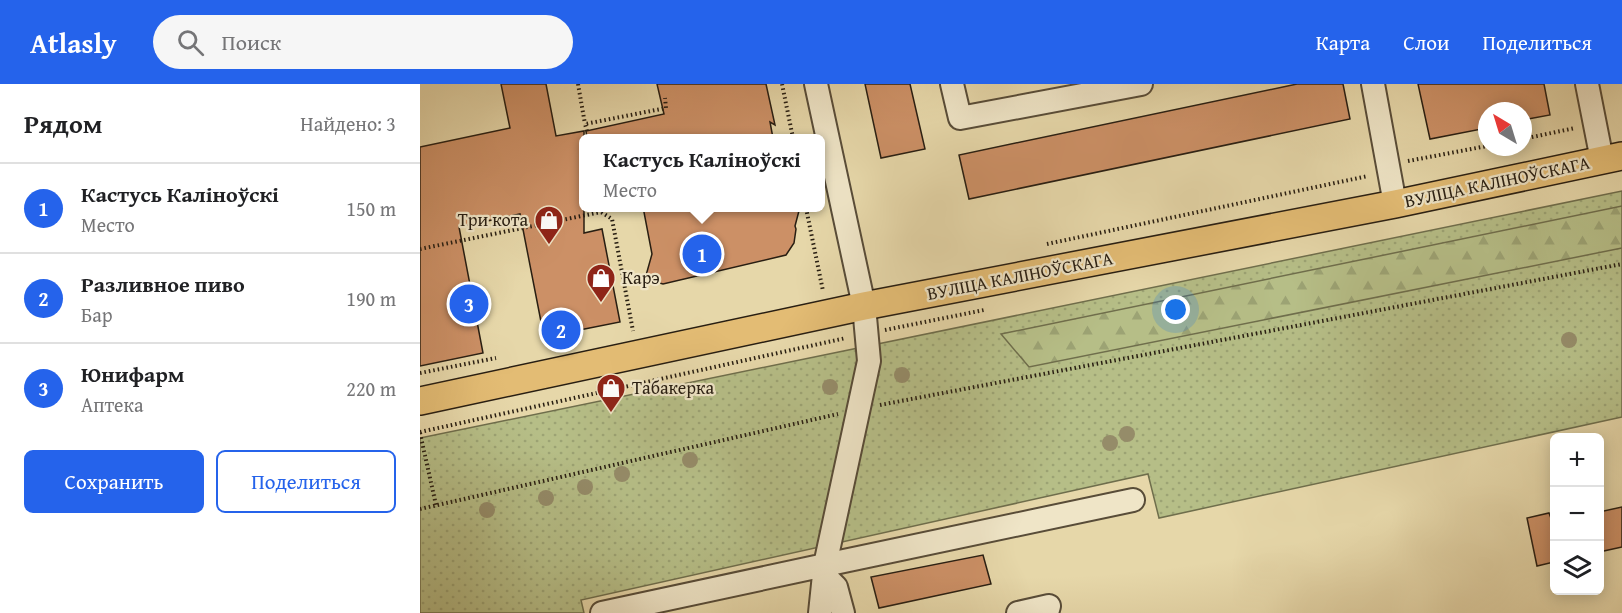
<!DOCTYPE html>
<html lang="ru">
<meta charset="utf-8">
<style>
body{margin:0;font-family:"Gentium Book Plus",serif;background:#f6f6f6;color:#202124}
.controls{position:absolute;right:18px;bottom:18px;display:grid;overflow:hidden;border-radius:9px;box-shadow:0 3px 15px #0003}
.controls button{width:54px;height:54px;display:grid;place-items:center;padding:0;border:0;border-bottom:2px solid #e0e0e0;background:#fff;color:#202124;font:30px sans-serif}
.compass{position:absolute;left:1058px;top:18px;width:54px;height:54px;border-radius:50%;background:#fff;box-shadow:0 3px 15px #0003;rotate:322deg}
.you{position:absolute;left:756px;top:226px;width:21px;height:21px;margin:-15px;border:4px solid #fff;border-radius:50%;background:#1a73e8;box-shadow:0 0 0 9px #1a73e833}
.badge{display:grid;place-items:center;width:39px;height:39px;border-radius:50%;background:#2563eb;color:#fff;font-size:20px;font-weight:700}
.pin{position:absolute;translate:-50% -50%;border:3px solid #fff;box-shadow:0 2px 6px #0006}
.popup{position:absolute;left:159px;top:50px;width:246px;height:78px;box-sizing:border-box;display:grid;place-content:center;border-radius:9px;background:#fff;filter:drop-shadow(0 2px 4px #0005);font-size:20px;white-space:nowrap;color:#757577}
.popup b{font-size:22px;color:#202124}
.popup::after{content:'';position:absolute;left:50%;top:100%;margin-left:-12px;border:12px solid transparent;border-top-color:#fff}
.list{margin:0;padding:0;list-style:none}
h2{display:flex;justify-content:space-between;align-items:center;height:78px;margin:0;padding:0 24px;font-size:26px}
h2 small{font-size:20px;font-weight:400;color:#757577}
.list li{display:grid;grid-template-columns:39px 1fr auto;gap:18px;align-items:center;box-sizing:border-box;height:90px;padding:0 24px;border-top:2px solid #e0e0e0}
.list b{display:block;font-size:22px;white-space:nowrap}
.list p{margin:0;font-size:20px;white-space:nowrap;color:#757577}
.list em{font-size:20px;font-style:normal;color:#757577}
.actions{display:flex;gap:12px;padding:18px 24px}
.actions a{flex:1;padding:14px 0;border:2px solid #2563eb;border-radius:9px;text-align:center;font-size:21px;color:#2563eb}
.actions .main{background:#2563eb;color:#fff}
.icon{flex:none;width:33px;height:33px;fill:none;stroke:currentColor;stroke-width:2;stroke-linecap:round;stroke-linejoin:round}
.map{position:relative;flex:none;width:1202px;height:529px;overflow:hidden}
header{display:flex;align-items:center;gap:36px;box-sizing:border-box;height:84px;padding:0 30px;background:#2563eb;color:#fff}
header strong{font-size:28px}
nav{display:flex;gap:33px;margin-inline-start:auto;font-size:21px}
.search{width:420px;height:54px;background:#f6f6f6;display:flex;align-items:center;gap:15px;box-sizing:border-box;padding:0 21px;border-radius:33px;color:#757577;font-size:22px}
main{display:flex}
aside{flex:1;background:#fff}
.map>svg:first-child{display:block}
</style>
<header>
<strong>Atlasly</strong>
<div class="search"><svg class="icon" aria-label="search" viewBox="0 0 24 24"><circle cx="10" cy="10" r="6"/><path d="M15 15l6 6"/></svg>Поиск</div>
<nav><a>Карта</a><a>Слои</a><a>Поделиться</a></nav>
</header>
<main>
<aside>
<h2>Рядом<small>Найдено: 3</small></h2>
<ul class="list">
<li><span class="badge">1</span><div><b>Кастусь Каліноўскі</b><p>Место</p></div><em>150 m</em></li>
<li><span class="badge">2</span><div><b>Разливное пиво</b><p>Бар</p></div><em>190 m</em></li>
<li><span class="badge">3</span><div><b>Юнифарм</b><p>Аптека</p></div><em>220 m</em></li>
</ul>
<div class="actions"><a class="main">Сохранить</a><a>Поделиться</a></div>
</aside>
<div class="map">
<svg width="1202" height="529" viewBox="0 0 1202 529">
<defs>
<pattern id="grass-dots" width="8" height="8" patternUnits="userSpaceOnUse" patternTransform="scale(1.5)"><rect width="8" height="8" fill="#b6be87"/><path d="M2 2h.1M6 6h.1" fill="none" stroke="#9ca374" stroke-width="1.8" stroke-linecap="round"/></pattern>
<pattern id="forest-firs" width="22" height="20" patternUnits="userSpaceOnUse" patternTransform="scale(1.5)"><rect width="22" height="20" fill="#b6be87"/><path d="M5 1l3.5 6h-7zM16 11l3.5 6h-7z" fill="#9ca374"/></pattern>
</defs>
<rect width="100%" height="100%" fill="#e6d7a9"/>
<filter id="stains"><feTurbulence type="fractalNoise" baseFrequency=".00333" numOctaves="4"/><feColorMatrix values="0 0 0 0 .2 0 0 0 0 .09 0 0 0 0 .02 0 0 0 .5 -.17"/></filter>
<radialGradient id="worn" r=".72"><stop offset=".6" stop-color="#630" stop-opacity="0"/><stop offset="1" stop-color="#630" stop-opacity=".3"/></radialGradient>
<path fill="url(#grass-dots)" stroke="#6f6e4c" stroke-width="1.5" d="M1202,107V333L739,434L728,390L161,516L164,529H0V354Z"/>
<path fill="url(#forest-firs)" stroke="#6f6e4c" stroke-width="1.5" d="M1202,122V164L609,283L581,250Z"/>
<path fill="#cc9066" stroke="#281e12" stroke-width="1.5" d="M81,0H126L136,52L164,47V149L182,145L200,238L124,253L100,130L39,143L63,269L0,282V63L90,44Z
M237,0H346L355,41L350,38L353,54H167L166,47L244,30Z
M445,0H490L505,65L461,74Z
M877,0H923L930,35L549,115L539,71Z
M998,0H1124L1130,31L1103,36V27H1067V44L1010,55Z
M223,123H380L375,142L376,145L374,159L366,171L243,200L225,195L232,170Z
M1202,423V463L1179,468V428Z
M1129,429L1134,442V478L1117,482L1107,434Z
M563,471L571,500L459,524L451,493Z"/>
<g fill="none" stroke-linecap="round" stroke-linejoin="round">
<g stroke="#584c38" stroke-width="26">
<path id="minor" d="M396,0L444,222L449,277L405,481L713,416
M532,0L540,34L721,0
M953,0L975,120
M1167,0L1182,76
M404,491L416,503L423,529
M182,529L405,481L400,529
M598,529L629,522L627,529"/>
</g>
<g stroke="#281e12" stroke-width="30">
<path id="major" d="M0,317L444,222L975,120L1202,72"/>
</g>
<path stroke="#281e12" stroke-width="4" stroke-dasharray="1.5 3" stroke-linecap="butt" d="M158,0L165,40
M362,0L373,54
M167,47L165,40L246,24L245,14
M1103,55L1155,44
M988,77L1067,62
M181,124V128L192,135L213,247
M386,124L403,207
M627,160L948,92
M0,165L181,128
M465,246L564,226
M0,289L76,274
M460,321L1202,180
M0,348L426,254
M0,349L16,421
M0,425L418,330"/>
<use href="#minor" stroke="#efe5c7" stroke-width="22"/>
<use href="#major" stroke="#e3bc74" stroke-width="27"/>
</g>
<g fill="#958c69">
<circle cx="1149" cy="256" r="8"/>
<circle cx="482" cy="291" r="8"/>
<circle cx="410" cy="303" r="8"/>
<circle cx="707" cy="350" r="8"/>
<circle cx="690" cy="359" r="8"/>
<circle cx="270" cy="376" r="8"/>
<circle cx="202" cy="390" r="8"/>
<circle cx="165" cy="403" r="8"/>
<circle cx="126" cy="414" r="8"/>
<circle cx="67" cy="426" r="8"/>
</g>
<defs>
<g id="shop-pin" transform="scale(1.5)"><path d="M0 17L-7.5 6A9.5 9.5 0 1 1 7.5 6Z" fill="#8f2418" stroke="#efe5c7"/><path d="M-5-2.5h2.3a2.7 3.5 0 0 1 5.4 0H5L5.5 6h-11ZM-1.5-2.5h3a1.5 2.3 0 0 0-3 0Z" fill="#fff"/></g>
</defs>
<g fill-rule="evenodd">
<use href="#shop-pin" x="129" y="136"/>
<use href="#shop-pin" x="181" y="194"/>
<use href="#shop-pin" x="191" y="304"/>
</g>
<g text-anchor="middle" stroke-width="4.5" stroke-linejoin="round" paint-order="stroke">
<g font-size="18" fill="#281e12" stroke="#efe5c7">
<text transform="translate(1077 98) rotate(-12)" y="6">ВУЛІЦА КАЛІНОЎСКАГА</text>
<text transform="translate(600 192) rotate(-11)" y="6">ВУЛІЦА КАЛІНОЎСКАГА</text>
</g>
<g font-size="18" fill="#281e12" stroke="#efe5c7" text-anchor="start">
<text x="108" y="142" text-anchor="end">Три кота</text>
<text x="202" y="200">Карэ</text>
<text x="212" y="310">Табакерка</text>
</g>
</g>
<rect width="100%" height="100%" filter="url(#stains)"/>
<rect width="100%" height="100%" fill="url(#worn)"/>
</svg>
<div class="controls">
<button>+</button>
<button>−</button>
<button><svg class="icon" aria-label="layers" viewBox="0 0 24 24"><path d="M12 4l9 5-9 5-9-5zM3 14l9 5 9-5"/></svg></button>
</div>
<svg class="compass" viewBox="-18 -18 36 36"><path d="M0-13l5 13h-10z" fill="#e53935"/><path d="M0 13l5-13h-10z" fill="#757577"/></svg>
<div class="you"></div>
<div class="pin badge" style="left:282px;top:170px">1</div>
<div class="popup"><b>Кастусь Каліноўскі</b>Место</div>
<div class="pin badge" style="left:141px;top:246px">2</div>
<div class="pin badge" style="left:49px;top:220px">3</div>
</div>
</main>
